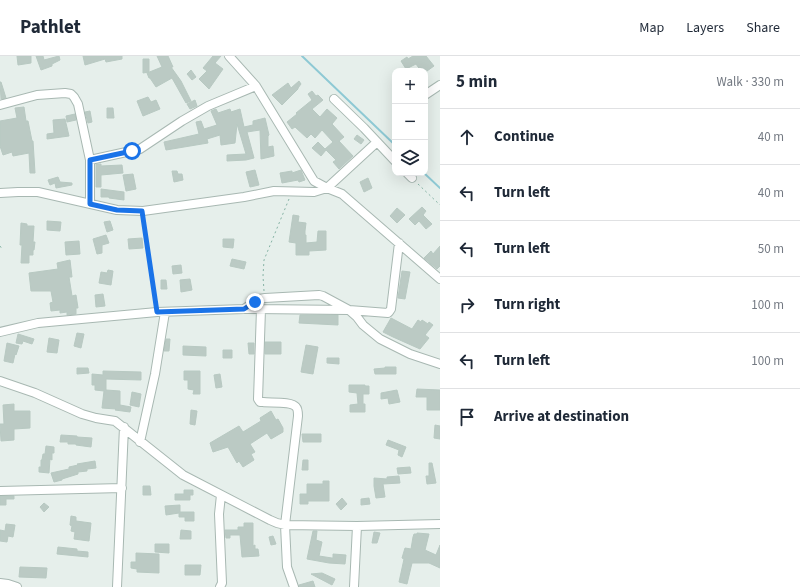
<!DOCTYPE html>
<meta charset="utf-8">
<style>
body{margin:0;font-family:"Source Sans 3",sans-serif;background:#f2f2f3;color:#1f2937}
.controls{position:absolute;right:12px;top:12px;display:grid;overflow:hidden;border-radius:8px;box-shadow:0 4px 16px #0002}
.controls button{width:36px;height:36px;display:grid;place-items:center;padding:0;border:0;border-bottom:1px solid #e0e1e3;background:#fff;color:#1f2937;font:20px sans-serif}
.stop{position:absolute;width:12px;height:12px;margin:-9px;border:3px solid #1a73e8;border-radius:50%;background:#fff}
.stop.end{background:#1a73e8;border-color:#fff;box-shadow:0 1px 4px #0008}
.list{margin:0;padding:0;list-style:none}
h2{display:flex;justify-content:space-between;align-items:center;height:52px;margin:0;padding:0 16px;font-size:17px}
h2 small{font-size:13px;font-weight:400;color:#747a83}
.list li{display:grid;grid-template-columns:26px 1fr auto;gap:12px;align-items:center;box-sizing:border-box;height:56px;padding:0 16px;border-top:1px solid #e0e1e3}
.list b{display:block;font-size:15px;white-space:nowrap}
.list em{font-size:13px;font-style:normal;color:#747a83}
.icon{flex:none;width:22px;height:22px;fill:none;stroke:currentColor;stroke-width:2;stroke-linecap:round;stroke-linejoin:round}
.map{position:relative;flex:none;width:440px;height:531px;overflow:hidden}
header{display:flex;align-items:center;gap:24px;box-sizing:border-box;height:56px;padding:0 20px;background:#fff;border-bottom:1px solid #e0e1e3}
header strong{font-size:19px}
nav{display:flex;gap:22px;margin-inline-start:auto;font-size:14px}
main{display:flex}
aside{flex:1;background:#fff}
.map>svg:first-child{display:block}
</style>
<header>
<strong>Pathlet</strong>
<nav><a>Map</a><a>Layers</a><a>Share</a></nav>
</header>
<main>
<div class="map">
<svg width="440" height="531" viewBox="0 0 440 531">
<rect width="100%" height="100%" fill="#e6efeb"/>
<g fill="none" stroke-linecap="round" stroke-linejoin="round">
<path stroke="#8ec9d4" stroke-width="2" d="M302,0L395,89
M424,117L440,132"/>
</g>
<path fill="#bbcac4" stroke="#b8c9c2" d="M17,0H31V7L18,9Z
M36,0H43L44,4L59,0L60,4L52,8V10L41,14Z
M83,0H122V3L106,6L105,3L85,9Z
M157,0H168L173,11H171L181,25L191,45L186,47L172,22L156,31L150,22H149L147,17L162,11Z
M213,0H221L215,7L223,13L209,33L199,23L207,15L203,12Z
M413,0H426L434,10L427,15H421L416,8L406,13L401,5L407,1L408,3Z
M143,3H149V16L143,17Z
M191,14L196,21L192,24L187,18Z
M299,25L301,28L298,32V33L282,49L272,39L288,27L291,32Z
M0,26H1L6,42L1,43Z
M312,35L316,40L318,39L323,44L312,53L320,61L327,53L337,62L332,68L344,81L339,85L353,100L339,113L333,106L336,104L326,94L321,100L312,92L318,86L325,93L333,86L322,74L315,82L311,78L307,82L295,71L292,73L287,66L297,58L296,57L312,44L308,38Z
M148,41L151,46L156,44L160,53L143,60L137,45Z
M195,44L197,50L190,53L187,48Z
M24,51L26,65H28L32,85H33L35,117H30L29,97L13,100L12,96L3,99L0,90V65L17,62L15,52Z
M107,52H113L114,62H107Z
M216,53L218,57L230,53L231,56L240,53L244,71L253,69V65L265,62L269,79L268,80V91L273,90L274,100L261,103L260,74L247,76L254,102L246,104L227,105V99L246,98L237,68L235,87L221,89L220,79L207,83L208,87L166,94L164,86L199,78L196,66L201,65L204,73L217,69L211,55Z
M90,55L92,66L88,67L85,56Z
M75,58L76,64L67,66L66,60Z
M65,63L69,80L47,83V78L54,77L53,64Z
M357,79L364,84L361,88L354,83Z
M96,108H101V110L122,109L123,117L101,119V131H96Z
M255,114L259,129L250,131L246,116Z
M301,114L305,124L299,126L298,124L282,127L280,117L292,115V117Z
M172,115H177L178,118H182L183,124L174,126Z
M133,118L136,133L126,135L123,119Z
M58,121L60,126L72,127V129L56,132L55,127L50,129L48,124Z
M368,122L372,132L364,136L360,126Z
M101,133L124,136V144L109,142V141H101Z
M422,151L426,155L423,159L432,168L426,173L419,165L415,169L409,163Z
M397,152L405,159L397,167L390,160Z
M293,159L299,160L298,166L306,167L305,175V179H306V187L317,186L318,175H326V194L309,195V199H296V187L289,186Z
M47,165L61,166L60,175L47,174Z
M110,165L113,174L107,176L104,166Z
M21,167L27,168V170H34L33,186H35L34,194H33V199H29V207H21L22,189H20Z
M106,179L109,187L102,189V197L97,198L93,183Z
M142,182L143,192L129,193L128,183Z
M223,183H234L233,192L223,191Z
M79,185L80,198L66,199L65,186Z
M440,190V210L437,213L424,202L431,195L433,198Z
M232,203L246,206L244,213L230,210Z
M70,204L72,221H69L72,240L76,239L78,252H76V258L67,259V256L60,257V254L51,255L50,247L53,246L51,235H31L29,217L58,213L57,207Z
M181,209L182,217L173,218L172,210Z
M108,214L113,215L111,229L99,227L101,216L107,217Z
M402,215L410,216L405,243L398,242Z
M190,223L192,234L181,236L180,224Z
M161,224H166L167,233H161Z
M103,238L105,250L96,251L95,239Z
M300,259H338V269L299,267Z
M391,262L412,273L418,264L421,266L422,264L428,268L429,266L433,269L425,279L429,282L420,293L393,281L383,276Z
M77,277L84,278L81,292L74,290Z
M18,278L34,283L32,288L23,285L22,288L16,287Z
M49,282L59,284L57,297L47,296Z
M166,283H170L169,295H164Z
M265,286H281V298H265Z
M7,287L19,290L16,299L15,298L13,307L4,305Z
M248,287H254V298H249Z
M306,289L318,291L313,318L301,316Z
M183,290L206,291V300L183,299Z
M223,294H232V302H223Z
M327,302H339V308L327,307Z
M385,311H396V318H375L374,313L385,312Z
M77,312H88L89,317L77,318Z
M103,315L141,316V324L106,323V334L120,335V349L131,351L130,356L115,354L116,353L102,352L104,335L95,334V329H92V318L103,319Z
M184,315H200V338H193L194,334L188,333V324H184Z
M220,318L222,331L216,332L214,319Z
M349,329H365V330H369V338H363V348H365V356H350V349L358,348L357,337L349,336Z
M417,333L440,334V354H427V341H416Z
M397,334L400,346L389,348L388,342L381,343V337Z
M132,336L141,338L139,351L130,349Z
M14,348V355H30V372L14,373V384L1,385L0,368H4L3,349Z
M191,354L197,355L195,369L190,368Z
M271,355L276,364L278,363L283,372V376L271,383L267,377L250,388L255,396L251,398L254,404L243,411L239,405L237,407L228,391L213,396L210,387L239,370L243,376L261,365L260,362Z
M435,369L440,370V383L434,382Z
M302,378H321V386H303Z
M61,379L77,380V381L92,382L91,391L76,389V388H68V386H60Z
M388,384L406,391L402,401L398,399L399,394L386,389Z
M46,390L54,391V397H52V404L50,403L49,417L39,416V411H41V404H42L43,398H45Z
M303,404H308V414H302Z
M95,405L96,412L87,413V415L78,416V418L62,423V424L54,426L51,417L69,413V411L78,409L77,408Z
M429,407H432L436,427L427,428L426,420H429Z
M410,411L411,417L398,418L397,412Z
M399,420L400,427L383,428L385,441L376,442L374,430V422L387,423V421Z
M323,425H329V445H308V448H300V438H307V428H323Z
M143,430H150L151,439H143Z
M184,434H193V439H190V444H175V438H184Z
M0,440H14V443H6V449H0Z
M342,442L347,448L341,454L336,448Z
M369,442L370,448L361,449V443Z
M44,447L49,451L44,456L40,451Z
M180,449V456H194V465H185V461H179V457L166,459L165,450Z
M71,460L76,461V465L91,467L89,485L74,483L75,476L71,475L72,470L70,469Z
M244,467H253V490L255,489V493H258L259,500L242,501L240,479H230V482H226L225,474H238V471H244Z
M6,468L15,469L13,481L8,480L7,486L0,485V474L5,475Z
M181,474L191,475V483H180Z
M313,475H317L316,484L322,486L319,500L332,502H333V498L346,499L345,508L329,507L307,503Z
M374,476L380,477L377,487H372Z
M417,477L429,478L425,494L436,499L440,489V512L429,507H412L407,528L399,526L404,503L402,502L405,492L411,493L413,481L414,478H417Z
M273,480L276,488L271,489L269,481Z
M155,488H169V497L155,496Z
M58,491L77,493V495L88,496V501L57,498Z
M136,497L159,498V517L137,516V513L131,512V506H136Z
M185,509H201L200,519H185Z
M20,511L47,512L46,522L19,521Z
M322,517L335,523L332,529L311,518Z
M313,525L315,531H299V529Z"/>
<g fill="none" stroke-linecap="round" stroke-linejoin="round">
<g stroke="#a8b8b2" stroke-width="10">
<path id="street" d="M229,0L256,30L314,125L327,132L342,138L440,223
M425,39L440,29
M334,43L364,72L395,105
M0,49L37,39L65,37L71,38L74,41L78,48L90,104V148
M90,104L140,93L182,65L208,50L256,30
M407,117L412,122
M0,137L18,136H38L117,154L143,155L244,141L274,135L314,136L327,132L377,86
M244,253L259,243L265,242L319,239L323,240L349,254L357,261L363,269L380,283L410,298L440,308
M261,253L258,343L260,346H263C270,347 292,345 296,351C298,353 298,357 298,360L285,469L287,511L294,531
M0,276L38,267L157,256L244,253L349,254L388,257L389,256L391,253L399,187
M0,325L35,337L82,358L96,362L115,365L183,419L270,464L277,467L285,469L357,470L440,468
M140,386L155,318L165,256
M0,435L122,432
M0,527L8,528L17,531
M117,531L124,371
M220,531L222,527L219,458L221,439
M354,531L357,470"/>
</g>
<path stroke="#86b3a5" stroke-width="1" stroke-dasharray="2 3" stroke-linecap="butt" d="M418,128L440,149
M144,163L156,249
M0,190L2,193
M264,235L263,220L264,204L289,143"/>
<use href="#street" stroke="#fff" stroke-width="8"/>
</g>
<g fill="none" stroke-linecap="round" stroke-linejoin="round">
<path stroke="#1a73e8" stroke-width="5" d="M132,95L90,104V148L117,154L142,155L157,256L244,253L255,246"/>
</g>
</svg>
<div class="controls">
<button>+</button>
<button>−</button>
<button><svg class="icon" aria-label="layers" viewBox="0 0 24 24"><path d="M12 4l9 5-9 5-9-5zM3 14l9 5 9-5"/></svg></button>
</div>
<div class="stop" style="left:132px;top:95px"></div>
<div class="stop end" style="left:255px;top:246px"></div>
</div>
<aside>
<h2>5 min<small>Walk · 330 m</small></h2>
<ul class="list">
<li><svg class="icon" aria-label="ahead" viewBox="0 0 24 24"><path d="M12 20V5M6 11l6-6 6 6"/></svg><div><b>Continue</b></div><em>40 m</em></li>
<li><svg class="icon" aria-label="left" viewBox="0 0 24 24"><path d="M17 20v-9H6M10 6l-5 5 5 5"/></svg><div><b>Turn left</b></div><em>40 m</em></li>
<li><svg class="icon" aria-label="left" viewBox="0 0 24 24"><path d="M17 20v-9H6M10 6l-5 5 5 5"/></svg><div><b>Turn left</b></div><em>50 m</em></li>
<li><svg class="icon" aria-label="right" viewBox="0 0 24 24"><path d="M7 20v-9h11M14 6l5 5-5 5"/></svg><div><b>Turn right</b></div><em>100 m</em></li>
<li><svg class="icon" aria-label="left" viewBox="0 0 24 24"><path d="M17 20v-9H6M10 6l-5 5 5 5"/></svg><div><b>Turn left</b></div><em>100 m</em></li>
<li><svg class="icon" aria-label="arrive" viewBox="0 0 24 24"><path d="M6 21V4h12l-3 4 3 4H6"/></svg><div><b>Arrive at destination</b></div></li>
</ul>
</aside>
</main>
